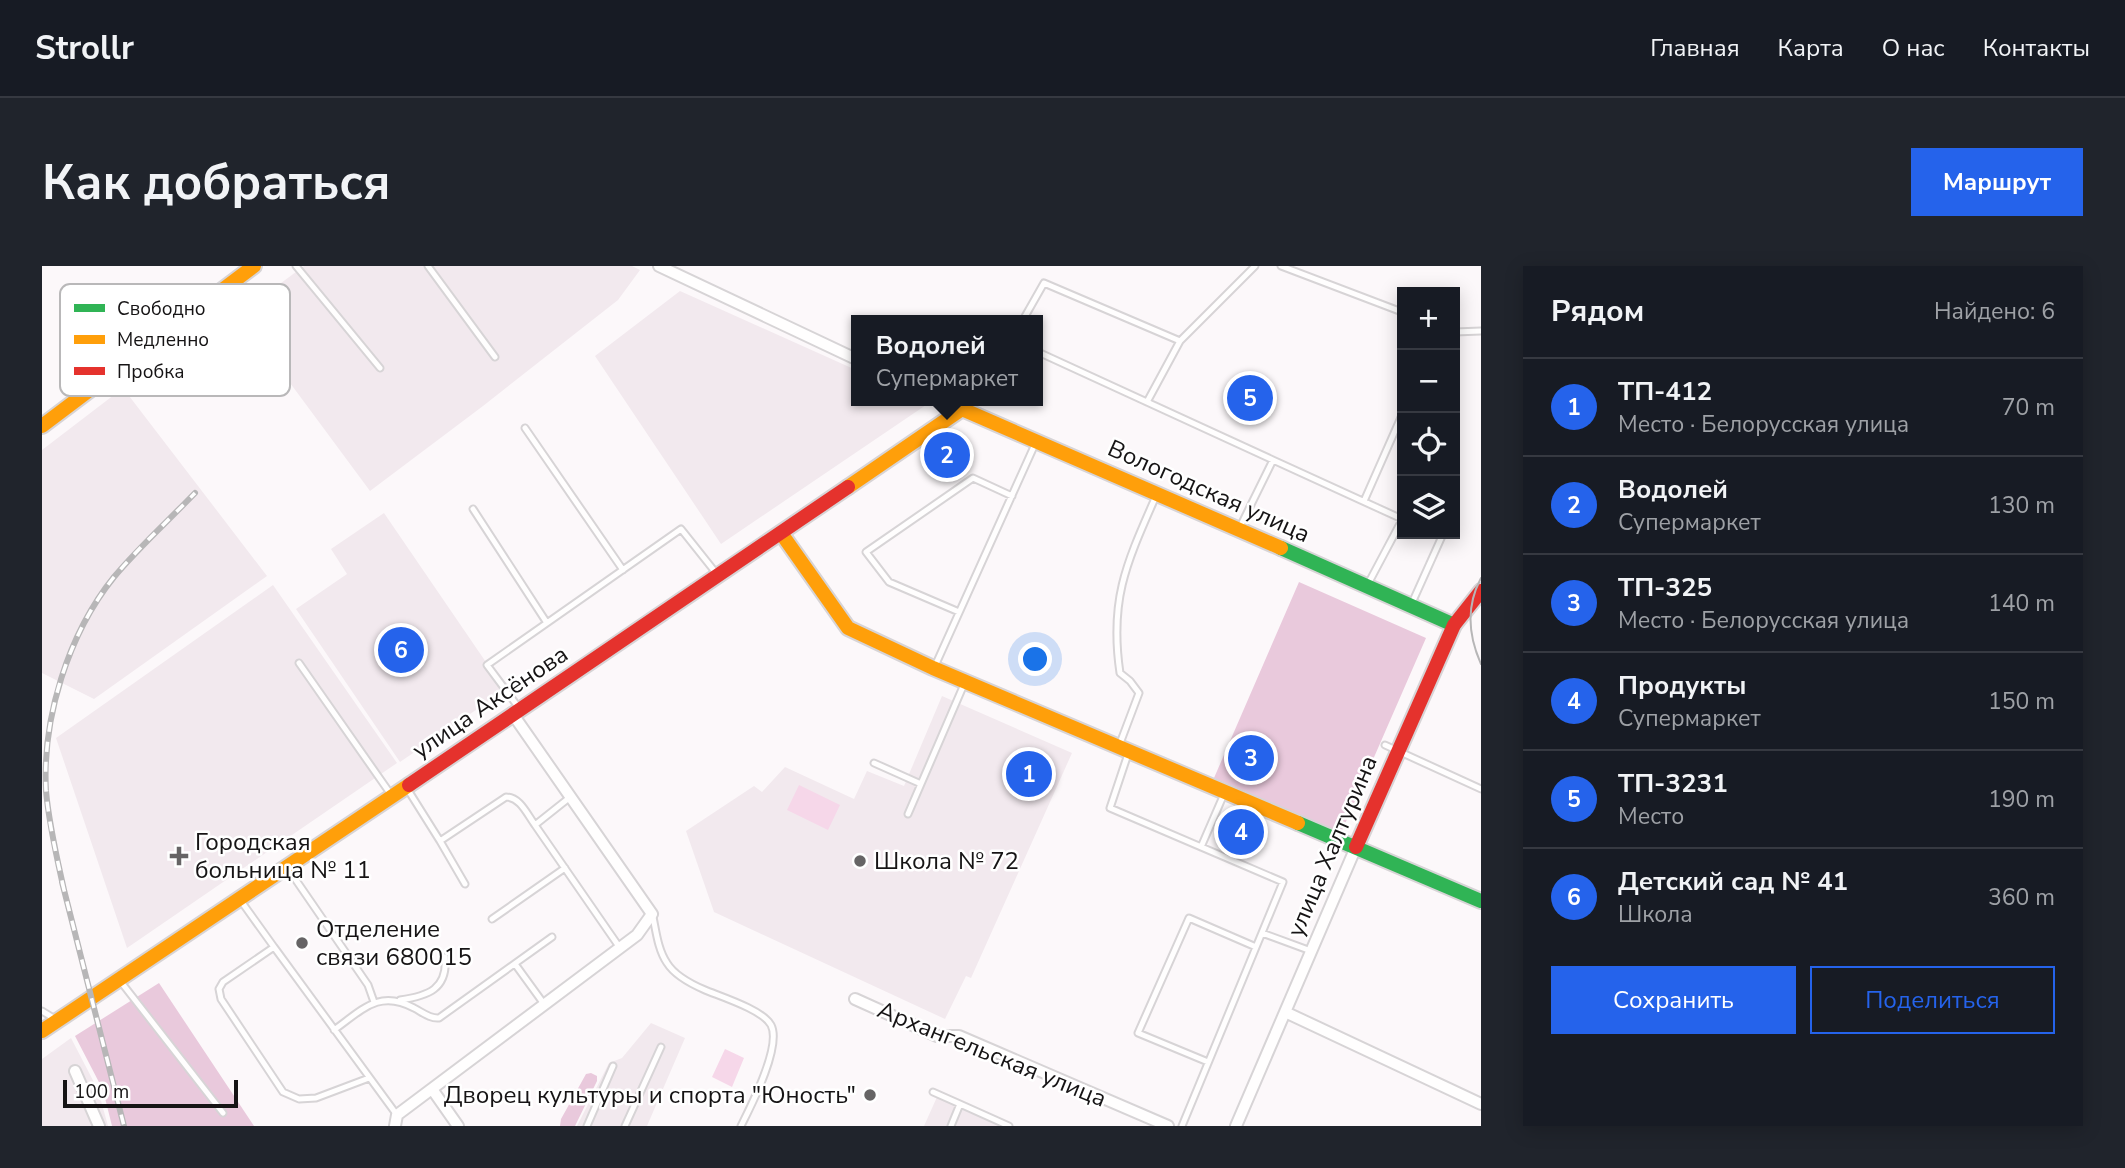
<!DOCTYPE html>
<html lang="ru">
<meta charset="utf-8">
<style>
body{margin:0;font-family:"Nunito Sans",sans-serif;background:#20242c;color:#f1f3f6}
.controls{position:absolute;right:21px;top:21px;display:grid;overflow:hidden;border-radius:0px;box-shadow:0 4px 18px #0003}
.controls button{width:63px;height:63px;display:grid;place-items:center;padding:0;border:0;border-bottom:2px solid #363941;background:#171b24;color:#f1f3f6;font:35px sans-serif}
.scale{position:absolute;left:21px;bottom:18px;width:175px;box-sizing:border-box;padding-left:7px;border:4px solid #161415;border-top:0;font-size:19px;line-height:24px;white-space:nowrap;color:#161415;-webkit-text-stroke:5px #fff;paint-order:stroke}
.you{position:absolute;left:994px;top:394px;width:24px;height:24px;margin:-18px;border:5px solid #fff;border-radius:50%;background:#1a73e8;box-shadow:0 0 0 10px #1a73e833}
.badge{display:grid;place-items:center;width:46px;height:46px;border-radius:50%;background:#2563eb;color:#fff;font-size:23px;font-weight:700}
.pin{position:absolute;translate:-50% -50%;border:4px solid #fff;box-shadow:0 2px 7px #0006}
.popup{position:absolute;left:809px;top:49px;width:192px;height:91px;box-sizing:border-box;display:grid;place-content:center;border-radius:0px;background:#171b24;filter:drop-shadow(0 2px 5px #0005);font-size:23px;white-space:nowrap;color:#9ea1a6}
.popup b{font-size:26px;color:#f1f3f6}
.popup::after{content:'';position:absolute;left:50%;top:100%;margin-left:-14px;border:14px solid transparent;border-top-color:#171b24}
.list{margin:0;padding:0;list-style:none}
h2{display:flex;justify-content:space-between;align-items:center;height:91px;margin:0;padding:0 28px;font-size:30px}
h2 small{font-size:23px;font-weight:400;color:#9ea1a6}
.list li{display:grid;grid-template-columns:46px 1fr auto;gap:21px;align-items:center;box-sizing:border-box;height:98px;padding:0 28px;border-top:2px solid #363941}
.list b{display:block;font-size:26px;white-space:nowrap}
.list p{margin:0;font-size:23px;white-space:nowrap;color:#9ea1a6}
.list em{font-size:23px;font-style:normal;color:#9ea1a6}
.actions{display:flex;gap:14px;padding:21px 28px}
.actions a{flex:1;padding:16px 0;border:2px solid #2563eb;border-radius:0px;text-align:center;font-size:24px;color:#2563eb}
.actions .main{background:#2563eb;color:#fff}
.icon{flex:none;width:38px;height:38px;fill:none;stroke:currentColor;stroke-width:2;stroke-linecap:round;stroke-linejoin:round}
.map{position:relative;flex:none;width:1439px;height:860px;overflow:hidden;border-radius:0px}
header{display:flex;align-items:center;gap:42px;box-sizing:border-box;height:98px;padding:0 35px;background:#171b24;border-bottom:2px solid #363941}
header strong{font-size:33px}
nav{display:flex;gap:38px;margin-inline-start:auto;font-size:24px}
.intro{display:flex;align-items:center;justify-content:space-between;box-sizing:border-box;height:168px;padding:0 42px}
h1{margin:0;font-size:49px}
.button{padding:18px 32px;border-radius:0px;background:#2563eb;color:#fff;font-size:24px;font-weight:700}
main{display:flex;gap:42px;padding:0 42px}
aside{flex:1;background:#171b24;border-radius:0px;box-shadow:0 4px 18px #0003}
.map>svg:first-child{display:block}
</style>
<header>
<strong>Strollr</strong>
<nav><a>Главная</a><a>Карта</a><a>О нас</a><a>Контакты</a></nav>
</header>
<div class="intro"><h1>Как добраться</h1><a class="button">Маршрут</a></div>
<main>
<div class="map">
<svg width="1439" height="860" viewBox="0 0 1439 860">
<rect width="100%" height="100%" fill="#fcf8fa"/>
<path fill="#f2e9ee" d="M262,0H590L598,4L576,34L441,140L328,225L197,48Z
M638,25L814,104V135H883L887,137L679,278L553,90Z
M81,122L225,310L52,433L0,407V184Z
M342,247L463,424L358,496L254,343L305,308L289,283Z
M231,319L355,497L85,682L14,472Z
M900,430L1030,487L929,712L924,710L903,753L672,646L644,565L712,520L720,526L743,501L812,533L825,505L862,520Z
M609,757L643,772L605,860H535L567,797L580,792Z
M29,772L56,824L66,860H0V793Z
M895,831L959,860H882Z"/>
<path fill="#f6d7e9" d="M757,519L798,539L786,564L745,544Z
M683,783L702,792L690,821L670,811Z"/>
<path fill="#e9c9dc" d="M1257,316L1384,372L1299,567L1172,512Z
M117,717L212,860H70L61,824L33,770Z
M549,807L555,810V815L533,860H518L519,853L544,808Z"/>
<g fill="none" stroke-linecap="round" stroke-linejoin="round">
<g stroke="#d7d4d6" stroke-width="9">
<path id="lane" d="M254,0L338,102
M386,0L453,91
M1239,0L1360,46
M981,54L1002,17L1138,75L1105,136
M1413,66L1439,65
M1138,75L1213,0
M996,86L1231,194
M483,162L581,304
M1322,235L1360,149
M431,243L505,357
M1198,261L1231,194L1360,253
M1326,318L1360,254
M1370,337L1401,268
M917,346L847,316L824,286L931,212L970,230
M257,397L350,530
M893,400L994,176
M477,442L445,399L639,263L674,307
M1343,479L1439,523
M1077,480L1097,427L1088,415L1078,407C1067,333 1085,296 1114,230
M1086,488L1068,542L1241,616L1140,860
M832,497L879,518
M366,524L398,575L464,531C478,531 485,548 493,559
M527,532L493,559L578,682
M866,548L923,416
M398,575L423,618
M1159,581L1182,528
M247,604L326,719L332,736
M199,635L232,681L181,716L177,723L179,733L241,826L257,833L274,832L327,812
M611,651C614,665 616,684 625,697C633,710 649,718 663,724C680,731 721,744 729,759C740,780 709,840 699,860
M450,653L523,602
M1220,667L1269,685
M232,681L355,849
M473,698L502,738
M79,716L181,847
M358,734C386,730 406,723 403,691
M0,745L13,753
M292,764C320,744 337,723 372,742C380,746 388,753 397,752L510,671
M1166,796L1096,767L1147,652L1214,681
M891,826L918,838L909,860
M918,838L967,860
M545,860L571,800
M583,860L619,781"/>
</g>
<g stroke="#d7d4d6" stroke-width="14">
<path id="street" d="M617,0L814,93
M903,135L920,143
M813,733L895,770H917L1126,860
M1243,746L1439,838
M33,805L57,860
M390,823L416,860
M353,860L355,849L595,669L610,648L470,447
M1194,860L1314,581"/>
</g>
<g stroke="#d7d4d6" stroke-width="18">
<path id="fast" d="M1239,282L1412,359
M1256,557L1439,635"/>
</g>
<g stroke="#d7d4d6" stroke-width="18">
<path id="slow" d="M0,160L212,0
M806,221L920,143L1239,282
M739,267L806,362L891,402L1256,557
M0,765L367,519"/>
</g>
<g stroke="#d7d4d6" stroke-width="18">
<path id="jam" d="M367,519L806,221
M1314,581L1412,359L1439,325"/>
</g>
<use href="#lane" stroke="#fffefe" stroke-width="5"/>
<use href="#street" stroke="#fffefe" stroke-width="10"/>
<use href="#fast" stroke="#30b455" stroke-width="14"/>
<use href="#slow" stroke="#ff9f0a" stroke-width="14"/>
<use href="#jam" stroke="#e5322d" stroke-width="14"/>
<path stroke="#b7b6b7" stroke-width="2" d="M1439,312C1424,340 1426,369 1439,398"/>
<g stroke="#b7b6b7" stroke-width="6">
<path id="rail" d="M20,616L82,860
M22,624C15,592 7,559 4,525C0,453 26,368 72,311C96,282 126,255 153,227"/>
</g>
<use href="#rail" stroke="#fff" stroke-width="3.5" stroke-dasharray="10" stroke-linecap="butt"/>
</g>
<g fill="#666465" stroke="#fff" stroke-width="2.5">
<path d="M133.5 579.5h7v7h7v7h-7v7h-7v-7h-7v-7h7z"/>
<circle cx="818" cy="595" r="7"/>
<circle cx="260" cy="677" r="7"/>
<circle cx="828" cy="829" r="7"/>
</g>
<g text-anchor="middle" stroke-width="5" stroke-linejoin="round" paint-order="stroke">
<g font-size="24" fill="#161415" stroke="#fff">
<text transform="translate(1167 225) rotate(24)" y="8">Вологодская улица</text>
<text transform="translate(448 436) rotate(-34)" y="8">улица Аксёнова</text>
<text transform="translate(1290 580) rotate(-67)" y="8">улица Халтурина</text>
<text transform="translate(950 788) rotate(22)" y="8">Архангельская улица</text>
</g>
<g font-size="24" fill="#161415" stroke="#fff" text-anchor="start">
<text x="153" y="584">Городская<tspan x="153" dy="28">больница № 11</tspan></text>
<text x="832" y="603">Школа № 72</text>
<text x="274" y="671">Отделение<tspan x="274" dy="28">связи 680015</tspan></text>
<text x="814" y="837" text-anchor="end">Дворец культуры и спорта "Юность"</text>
</g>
</g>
<rect x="18" y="18" width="230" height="112" rx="10" fill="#fff" stroke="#b9b8b9" stroke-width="2"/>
<rect x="32" y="38" width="31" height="8" fill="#30b455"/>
<rect x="32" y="69" width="31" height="9" fill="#ff9f0a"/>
<rect x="32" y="101" width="31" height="8" fill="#e5322d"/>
<g font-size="19" fill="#161415">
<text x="75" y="49">Свободно</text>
<text x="75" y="80">Медленно</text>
<text x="75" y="112">Пробка</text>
</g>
</svg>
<div class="controls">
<button>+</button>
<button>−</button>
<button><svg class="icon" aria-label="locate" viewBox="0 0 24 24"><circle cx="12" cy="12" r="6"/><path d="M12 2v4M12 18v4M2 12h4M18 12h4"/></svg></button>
<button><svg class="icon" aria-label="layers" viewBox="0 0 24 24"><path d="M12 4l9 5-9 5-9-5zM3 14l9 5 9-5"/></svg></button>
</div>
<div class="scale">100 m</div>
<div class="you"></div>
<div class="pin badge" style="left:987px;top:508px">1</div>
<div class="pin badge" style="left:905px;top:189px">2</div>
<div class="popup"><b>Водолей</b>Супермаркет</div>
<div class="pin badge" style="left:1209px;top:492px">3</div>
<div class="pin badge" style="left:1199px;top:566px">4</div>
<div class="pin badge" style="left:1208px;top:132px">5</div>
<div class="pin badge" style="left:359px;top:384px">6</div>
</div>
<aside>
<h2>Рядом<small>Найдено: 6</small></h2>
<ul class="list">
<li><span class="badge">1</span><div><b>ТП-412</b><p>Место · Белорусская улица</p></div><em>70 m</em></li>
<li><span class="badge">2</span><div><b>Водолей</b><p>Супермаркет</p></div><em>130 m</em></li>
<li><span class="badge">3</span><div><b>ТП-325</b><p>Место · Белорусская улица</p></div><em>140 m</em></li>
<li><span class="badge">4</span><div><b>Продукты</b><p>Супермаркет</p></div><em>150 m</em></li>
<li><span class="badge">5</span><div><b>ТП-3231</b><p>Место</p></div><em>190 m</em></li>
<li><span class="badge">6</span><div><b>Детский сад № 41</b><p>Школа</p></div><em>360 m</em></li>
</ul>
<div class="actions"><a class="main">Сохранить</a><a>Поделиться</a></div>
</aside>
</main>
